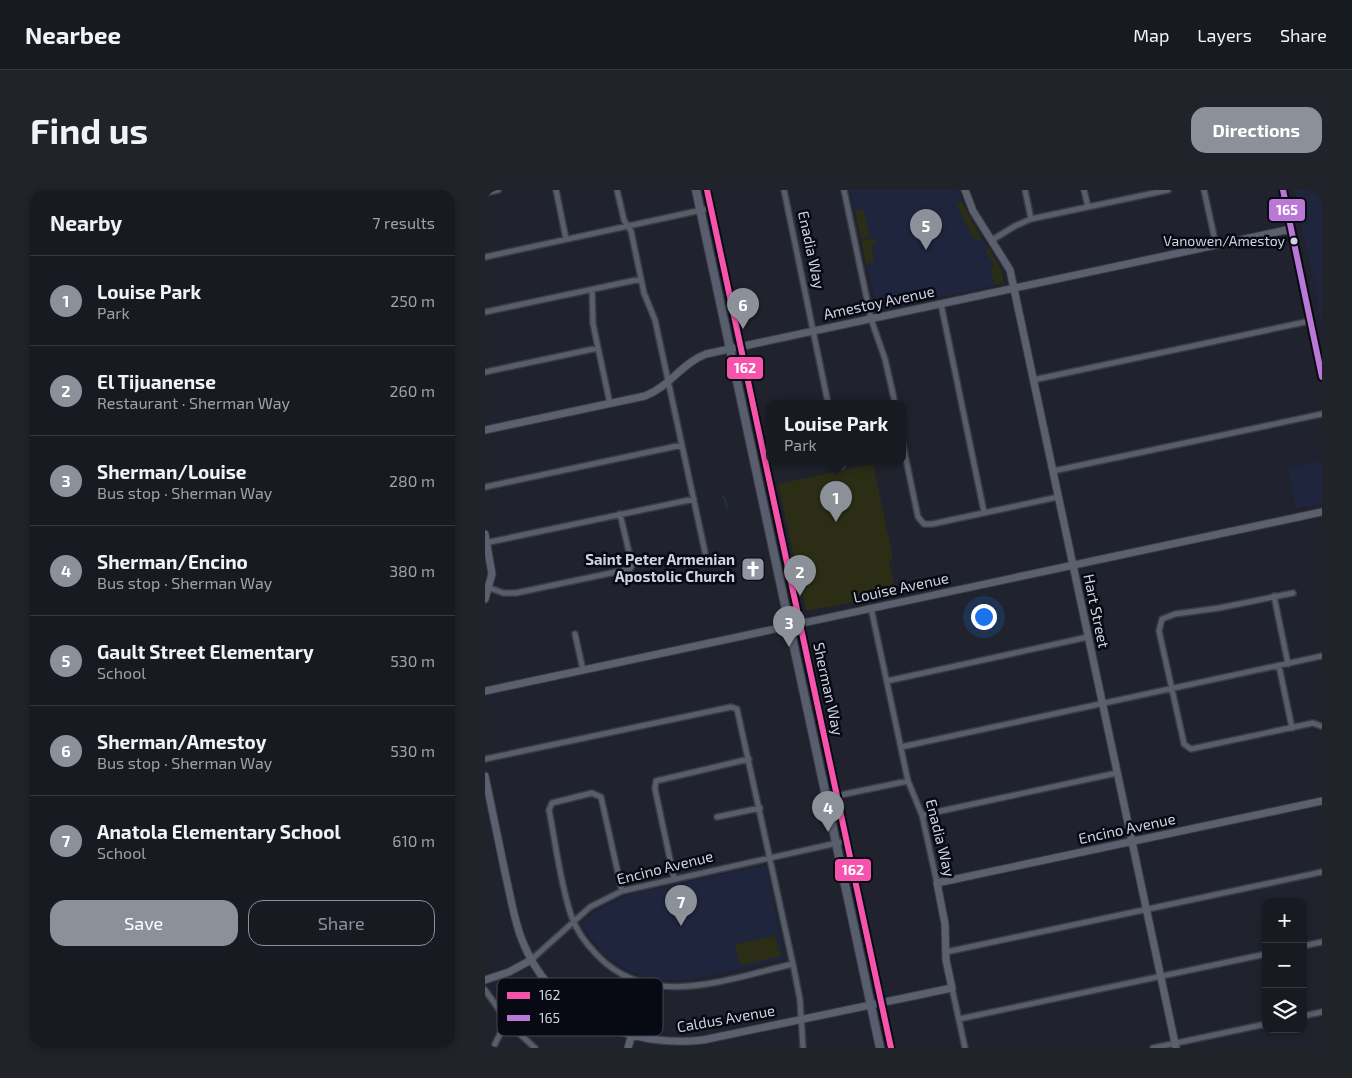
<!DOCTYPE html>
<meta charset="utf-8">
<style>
body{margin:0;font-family:"Exo 2",sans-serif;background:#21232a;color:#f1f3f6}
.controls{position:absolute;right:15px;bottom:15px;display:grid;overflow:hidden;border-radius:10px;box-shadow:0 2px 8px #0003}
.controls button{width:45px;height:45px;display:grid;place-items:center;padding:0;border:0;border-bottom:1px solid #363840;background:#181a22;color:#f1f3f6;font:25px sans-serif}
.you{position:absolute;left:498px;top:426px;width:18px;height:18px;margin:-12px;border:4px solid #fff;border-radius:50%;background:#1a73e8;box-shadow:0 0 0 8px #1a73e833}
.badge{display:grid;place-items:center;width:32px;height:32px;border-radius:50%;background:#8c9099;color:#fff;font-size:16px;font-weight:700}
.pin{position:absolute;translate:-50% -41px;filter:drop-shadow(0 1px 2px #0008)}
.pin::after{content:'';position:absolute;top:26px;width:18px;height:15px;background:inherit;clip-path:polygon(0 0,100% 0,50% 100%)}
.popup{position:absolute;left:281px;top:210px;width:140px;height:65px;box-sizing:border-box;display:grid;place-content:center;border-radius:10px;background:#181a22;filter:drop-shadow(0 1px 4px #0005);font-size:16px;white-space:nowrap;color:#9fa1a5}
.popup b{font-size:19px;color:#f1f3f6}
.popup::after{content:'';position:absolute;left:50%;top:100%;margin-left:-10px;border:10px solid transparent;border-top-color:#181a22}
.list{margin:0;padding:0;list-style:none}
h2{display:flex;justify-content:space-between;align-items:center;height:65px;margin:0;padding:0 20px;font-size:21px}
h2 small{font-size:16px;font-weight:400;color:#9fa1a5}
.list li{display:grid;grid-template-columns:32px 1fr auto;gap:15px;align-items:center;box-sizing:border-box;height:90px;padding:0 20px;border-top:1px solid #363840}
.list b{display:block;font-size:19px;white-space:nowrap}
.list p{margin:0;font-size:16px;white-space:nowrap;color:#9fa1a5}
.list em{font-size:16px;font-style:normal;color:#9fa1a5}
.actions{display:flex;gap:10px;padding:15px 20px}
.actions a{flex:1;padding:11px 0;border:1px solid #8c9099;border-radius:15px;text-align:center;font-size:18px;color:#8c9099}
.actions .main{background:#8c9099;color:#fff}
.icon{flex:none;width:28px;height:28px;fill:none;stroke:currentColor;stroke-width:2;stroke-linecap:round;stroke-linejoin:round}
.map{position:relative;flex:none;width:837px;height:858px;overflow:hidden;border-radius:15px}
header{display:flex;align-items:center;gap:30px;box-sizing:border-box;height:70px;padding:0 25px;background:#181a22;border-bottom:1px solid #363840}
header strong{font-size:24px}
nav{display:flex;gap:28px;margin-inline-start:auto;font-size:18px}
.intro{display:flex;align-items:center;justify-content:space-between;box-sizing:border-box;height:120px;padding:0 30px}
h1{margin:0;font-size:35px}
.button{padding:12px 22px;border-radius:15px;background:#8c9099;color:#fff;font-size:18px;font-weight:700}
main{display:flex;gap:30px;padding:0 30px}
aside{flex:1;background:#181a22;border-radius:15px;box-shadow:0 2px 8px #0003}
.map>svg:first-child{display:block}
</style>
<header>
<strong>Nearbee</strong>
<nav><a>Map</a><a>Layers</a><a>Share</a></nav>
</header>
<div class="intro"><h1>Find us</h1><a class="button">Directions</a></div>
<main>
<aside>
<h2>Nearby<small>7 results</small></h2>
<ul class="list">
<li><span class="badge">1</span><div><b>Louise Park</b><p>Park</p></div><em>250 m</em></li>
<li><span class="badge">2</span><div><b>El Tijuanense</b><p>Restaurant · Sherman Way</p></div><em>260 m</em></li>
<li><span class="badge">3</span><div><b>Sherman/Louise</b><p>Bus stop · Sherman Way</p></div><em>280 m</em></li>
<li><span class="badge">4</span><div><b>Sherman/Encino</b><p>Bus stop · Sherman Way</p></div><em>380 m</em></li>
<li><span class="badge">5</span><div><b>Gault Street Elementary</b><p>School</p></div><em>530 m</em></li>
<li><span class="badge">6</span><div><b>Sherman/Amestoy</b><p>Bus stop · Sherman Way</p></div><em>530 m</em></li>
<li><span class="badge">7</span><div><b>Anatola Elementary School</b><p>School</p></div><em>610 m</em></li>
</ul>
<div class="actions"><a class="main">Save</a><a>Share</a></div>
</aside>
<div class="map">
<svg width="837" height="858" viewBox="0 0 837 858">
<rect width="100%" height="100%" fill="#20222d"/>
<path fill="#1f253d" d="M365,0H474L479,19L515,77L520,93L394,120L392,118Z
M809,0H837V145L833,110Z
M837,271V314L811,318L803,279Z
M278,676L281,677L299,766L297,770L200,790H172L142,780L122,766L105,747L97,733L115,719L147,704Z"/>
<path fill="#2b2e15" d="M477,12L498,52L490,49L486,44L472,15Z
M378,19L385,47L376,49L370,21Z
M389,48L391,54L386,55L389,71L381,75L376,51Z
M503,57L515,77L519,93L510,95L506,81L509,74L501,62Z
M388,274L408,369L404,371L411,404L321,421L293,294Z
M190,708L192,715L199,713L202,728L192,730L191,723L184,724L181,710Z
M290,746L296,766L255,775L250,754Z"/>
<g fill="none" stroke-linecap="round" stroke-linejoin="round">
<path stroke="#233861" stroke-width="1" d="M237,306L240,308L242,319
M196,316L207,313"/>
<g stroke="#393c45" stroke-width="8">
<path id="street" d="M71,0L81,49
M132,0L139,30L146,41L159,103L170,130L220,362
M299,0L343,213
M359,0L386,129L400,169L410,213
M540,0L546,29
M599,0L603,17
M719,0L731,55
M0,3L13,0
M507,50L530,36L546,29L683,0
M0,67L226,18
M107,100L108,134L125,214
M456,114L499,322
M0,122L156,89
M0,182L113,158
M548,190L825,131
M417,250L433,327L439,334H447L573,307
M356,271L357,276
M568,281L837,224
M0,297L197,255
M0,353L209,309
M5,398L18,403H31L145,379L147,375L135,324
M808,403L734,418L690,424L677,429L674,441L698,549L699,554L706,559L828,533L836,536
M789,406L803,474
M386,418L423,591L437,625L452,693
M90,444L98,480
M794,476L807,538
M402,491L603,447
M416,557L837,466
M0,569L246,517L252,519L309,779L315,810L318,858
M341,608L423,591
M437,625L632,583
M232,627L275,618
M189,688L170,599L171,591L264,569
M137,701L116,607L107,603L67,613L64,620C71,655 75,692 86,725C91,740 102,755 113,766C166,821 245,788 308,774
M818,756L837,752
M461,762L837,682
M46,770L105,717L137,701L361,651
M467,798L480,858
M0,800L25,835L50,858
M818,826L837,822
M474,829L781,764
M146,847L160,794
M8,858L15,844L25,835
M668,858L781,834"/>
</g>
<g stroke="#393c45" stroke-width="9">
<path id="secondary" d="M480,0L488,21L525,80L691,858
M798,0L837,187
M0,240L160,206C184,197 197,173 221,164L806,39
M0,344L7,384L0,409
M0,501L837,322
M0,586C7,620 14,653 21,687C26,708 29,730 37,750C66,824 142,858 218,850L467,798L461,770L460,734L452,693L837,611
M0,790L24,782L46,770
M143,858L146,847"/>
</g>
<g stroke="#393c45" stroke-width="10">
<path id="primary" d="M211,0L395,858
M222,0L406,858"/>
</g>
<use href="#street" stroke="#585d6a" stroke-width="5"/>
<use href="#secondary" stroke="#5b606f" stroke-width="7"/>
<use href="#primary" stroke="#595e6e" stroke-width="8"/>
<g stroke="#070a12" stroke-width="10">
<path id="bus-1" d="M222,0L406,858"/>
</g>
<g stroke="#070a12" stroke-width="10">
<path id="bus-2" d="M798,0L837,187"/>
</g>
<use href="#bus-1" stroke="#f653ac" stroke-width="6"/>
<use href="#bus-2" stroke="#ba77d6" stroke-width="6"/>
</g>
<defs>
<g id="church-square" transform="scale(1.25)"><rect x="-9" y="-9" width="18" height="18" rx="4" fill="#9295a2" stroke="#070a12"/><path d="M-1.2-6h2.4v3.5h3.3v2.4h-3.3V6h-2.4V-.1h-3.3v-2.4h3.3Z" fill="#fff"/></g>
</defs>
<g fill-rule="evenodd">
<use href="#church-square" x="268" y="379"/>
</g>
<circle fill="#cfd3e1" stroke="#070a12" stroke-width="2" cx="809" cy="51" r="4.5"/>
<g text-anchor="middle" stroke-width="5" stroke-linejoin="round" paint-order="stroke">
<g font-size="14" fill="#cfd3e1" stroke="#070a12" text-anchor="end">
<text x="800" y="56">Vanowen/Amestoy</text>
</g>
<g font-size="15" fill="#cfd3e1" stroke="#070a12">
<text transform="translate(326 60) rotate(78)" y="5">Enadia Way</text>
<text transform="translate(394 113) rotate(-12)" y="5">Amestoy Avenue</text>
<text transform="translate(416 398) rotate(-12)" y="5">Louise Avenue</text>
<text transform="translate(611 421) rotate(78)" y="5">Hart Street</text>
<text transform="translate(343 499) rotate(78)" y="5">Sherman Way</text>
<text transform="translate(642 639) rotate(-12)" y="5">Encino Avenue</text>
<text transform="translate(455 648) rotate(76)" y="5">Enadia Way</text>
<text transform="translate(180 678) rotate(-14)" y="5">Encino Avenue</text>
<text transform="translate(241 829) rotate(-10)" y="5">Caldus Avenue</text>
</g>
<g font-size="15" font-weight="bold" fill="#cfd3e1" stroke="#070a12" text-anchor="end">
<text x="250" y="375">Saint Peter Armenian<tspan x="250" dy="17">Apostolic Church</tspan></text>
</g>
</g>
<rect x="12" y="788" width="166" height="58" rx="8" fill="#070a12" stroke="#434650" stroke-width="1"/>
<rect x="22" y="802" width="23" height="7" fill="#f653ac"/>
<rect x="22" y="825" width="23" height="6" fill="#ba77d6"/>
<g font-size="14" fill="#cfd3e1">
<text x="54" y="810">162</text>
<text x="54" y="833">165</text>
</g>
<g stroke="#070a12" stroke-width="2">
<rect x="783" y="8" width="38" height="24" rx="5" fill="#ba77d6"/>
<rect x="241" y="166" width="38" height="24" rx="5" fill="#f653ac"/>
<rect x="349" y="668" width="38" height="24" rx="5" fill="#f653ac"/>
</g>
<g font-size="14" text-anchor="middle" font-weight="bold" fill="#fff">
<text x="802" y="25">165</text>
<text x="260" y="183">162</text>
<text x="368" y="685">162</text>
</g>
</svg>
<div class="controls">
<button>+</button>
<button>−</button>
<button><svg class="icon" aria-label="layers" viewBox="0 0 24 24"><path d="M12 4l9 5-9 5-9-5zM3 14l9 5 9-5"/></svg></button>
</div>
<div class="you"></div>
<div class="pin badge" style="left:351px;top:332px">1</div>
<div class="popup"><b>Louise Park</b>Park</div>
<div class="pin badge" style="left:315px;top:406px">2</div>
<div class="pin badge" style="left:304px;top:457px">3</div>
<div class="pin badge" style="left:343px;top:642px">4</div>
<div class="pin badge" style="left:441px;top:60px">5</div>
<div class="pin badge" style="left:258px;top:139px">6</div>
<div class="pin badge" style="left:196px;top:736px">7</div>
</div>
</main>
